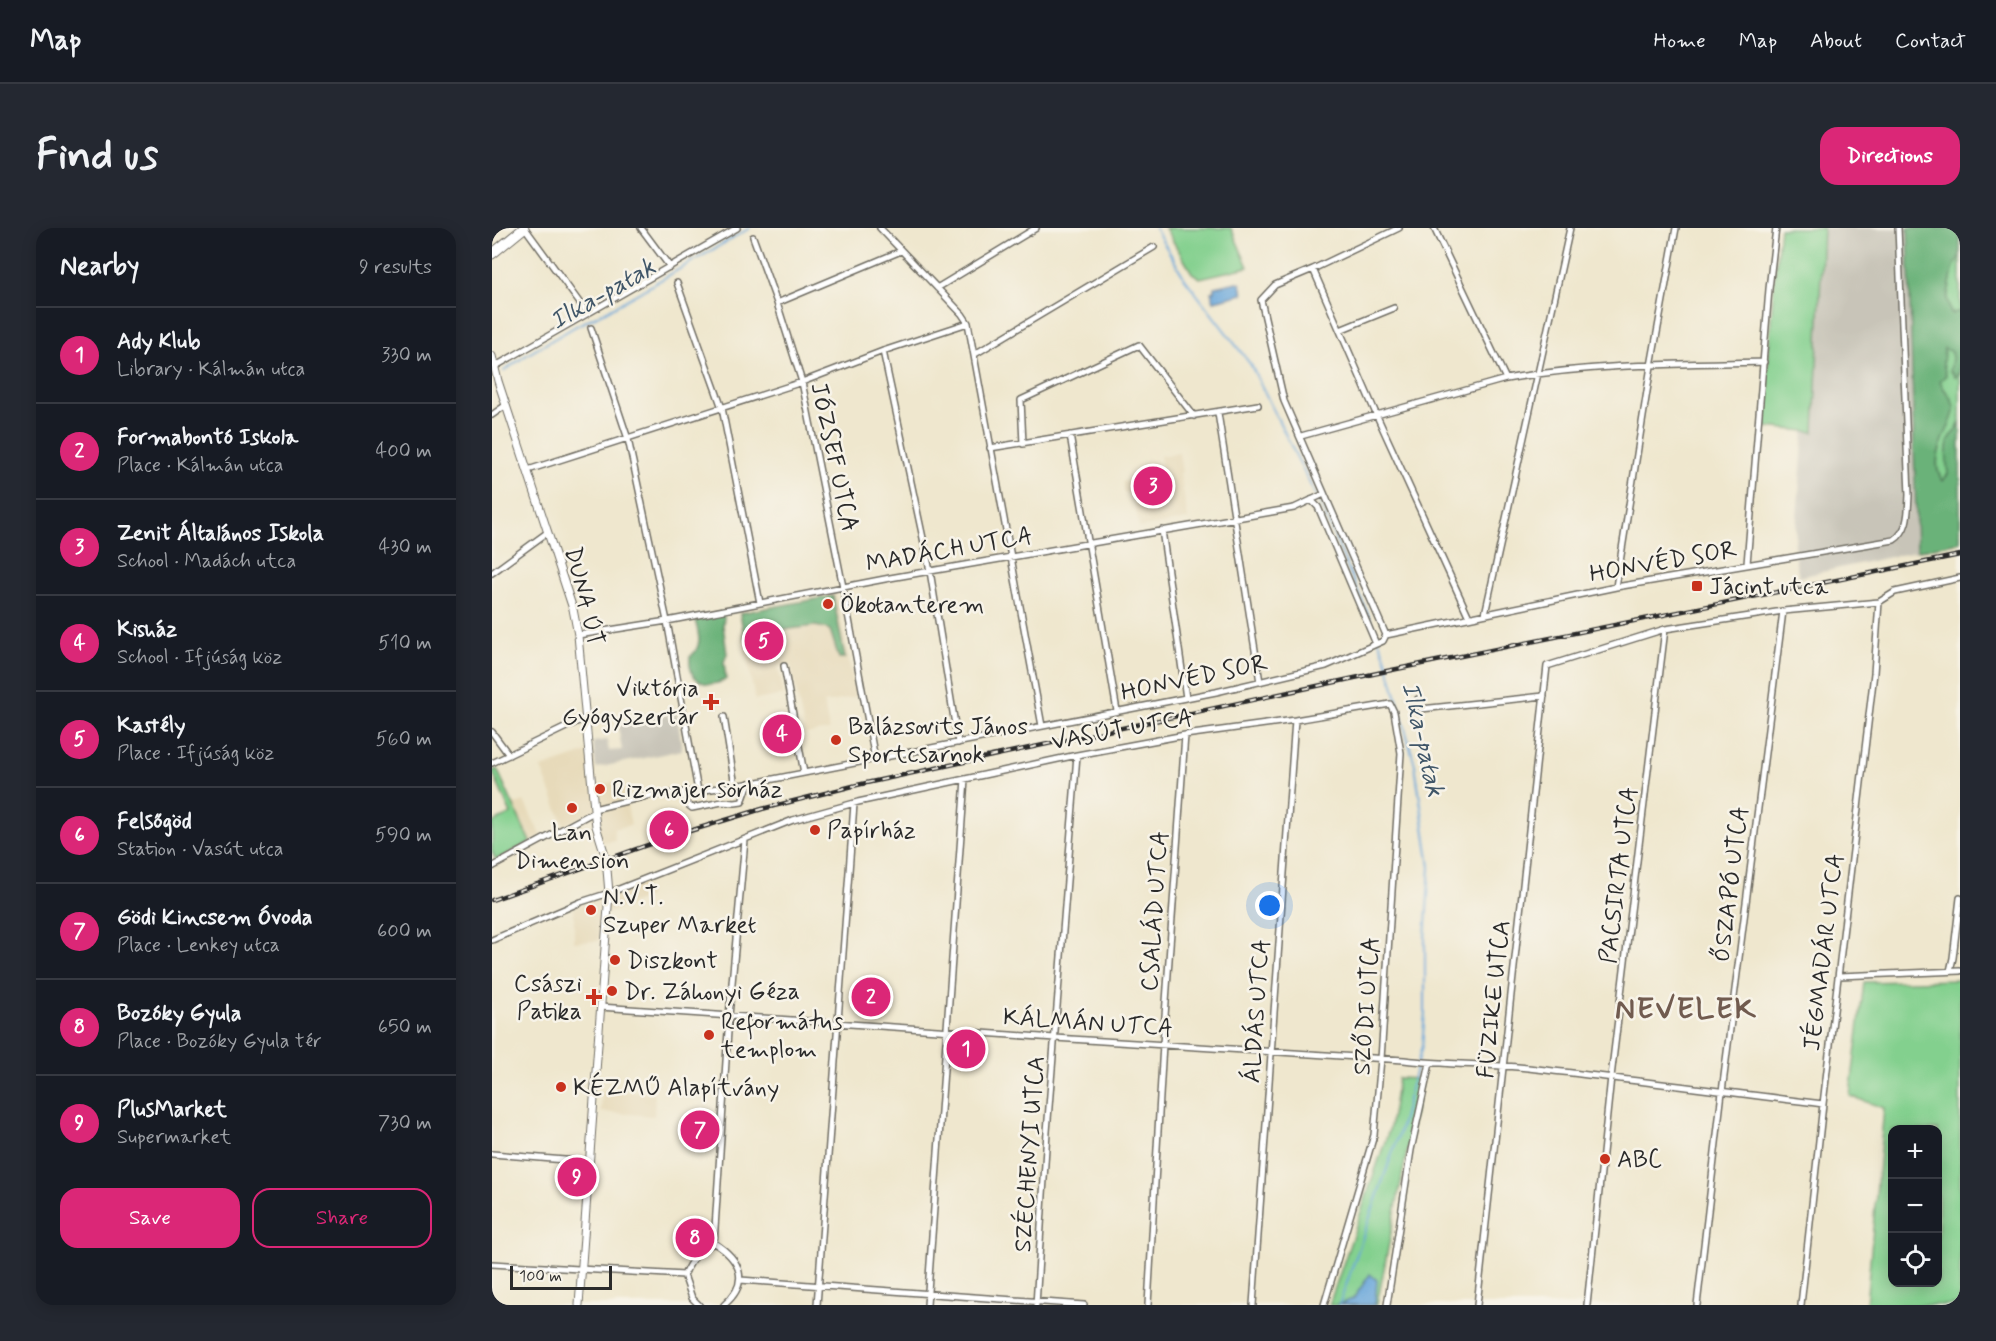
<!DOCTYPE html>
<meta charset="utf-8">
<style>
body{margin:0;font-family:Mynerve,sans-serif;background:#242831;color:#f1f3f6}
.controls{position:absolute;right:18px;bottom:18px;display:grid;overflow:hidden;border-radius:12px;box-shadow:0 3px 15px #0003}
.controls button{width:54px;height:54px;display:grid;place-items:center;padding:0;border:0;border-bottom:2px solid #363941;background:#171b24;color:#f1f3f6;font:30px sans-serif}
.scale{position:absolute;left:18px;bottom:15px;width:102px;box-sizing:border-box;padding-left:6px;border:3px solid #2b2b2b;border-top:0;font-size:16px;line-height:21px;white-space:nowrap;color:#2b2b2b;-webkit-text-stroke:4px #f7f3e8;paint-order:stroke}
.you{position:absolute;left:778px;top:678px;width:21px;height:21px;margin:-15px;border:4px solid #fff;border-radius:50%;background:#1a73e8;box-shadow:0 0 0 9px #1a73e833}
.badge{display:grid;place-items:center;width:39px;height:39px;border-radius:50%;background:#db2777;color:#fff;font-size:20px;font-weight:700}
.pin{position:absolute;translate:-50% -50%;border:3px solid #fff;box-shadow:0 2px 6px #0006}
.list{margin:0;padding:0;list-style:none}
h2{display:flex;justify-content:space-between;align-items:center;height:78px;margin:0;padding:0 24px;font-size:26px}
h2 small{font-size:20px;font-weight:400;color:#9ea1a6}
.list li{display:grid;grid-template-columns:39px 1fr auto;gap:18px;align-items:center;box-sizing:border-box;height:96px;padding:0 24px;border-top:2px solid #363941}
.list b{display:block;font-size:22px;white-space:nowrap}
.list p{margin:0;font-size:20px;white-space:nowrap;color:#9ea1a6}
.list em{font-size:20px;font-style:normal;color:#9ea1a6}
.actions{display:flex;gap:12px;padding:18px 24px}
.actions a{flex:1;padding:14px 0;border:2px solid #db2777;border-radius:18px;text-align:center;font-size:21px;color:#db2777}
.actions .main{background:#db2777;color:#fff}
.icon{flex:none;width:33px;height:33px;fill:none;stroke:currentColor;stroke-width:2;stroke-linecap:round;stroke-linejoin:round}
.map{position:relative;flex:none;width:1468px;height:1077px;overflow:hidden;border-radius:18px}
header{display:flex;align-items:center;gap:36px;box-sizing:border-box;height:84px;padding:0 30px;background:#171b24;border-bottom:2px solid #363941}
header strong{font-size:28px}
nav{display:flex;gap:33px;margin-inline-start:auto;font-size:21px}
.intro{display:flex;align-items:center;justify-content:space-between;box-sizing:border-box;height:144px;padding:0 36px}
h1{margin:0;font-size:42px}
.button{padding:15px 27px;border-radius:18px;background:#db2777;color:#fff;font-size:21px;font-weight:700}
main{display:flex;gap:36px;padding:0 36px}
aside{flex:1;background:#171b24;border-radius:18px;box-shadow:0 3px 15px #0003}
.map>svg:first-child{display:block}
</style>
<header>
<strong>Map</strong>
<nav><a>Home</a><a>Map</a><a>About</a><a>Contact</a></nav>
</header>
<div class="intro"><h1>Find us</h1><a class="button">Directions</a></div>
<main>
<aside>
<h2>Nearby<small>9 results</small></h2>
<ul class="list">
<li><span class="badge">1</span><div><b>Ady Klub</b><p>Library · Kálmán utca</p></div><em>330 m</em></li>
<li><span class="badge">2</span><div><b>Formabontó Iskola</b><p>Place · Kálmán utca</p></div><em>400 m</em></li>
<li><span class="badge">3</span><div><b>Zenit Általános Iskola</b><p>School · Madách utca</p></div><em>430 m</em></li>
<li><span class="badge">4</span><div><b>Kisház</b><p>School · Ifjúság köz</p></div><em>510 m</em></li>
<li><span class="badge">5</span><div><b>Kastély</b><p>Place · Ifjúság köz</p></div><em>560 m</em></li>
<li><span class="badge">6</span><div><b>Felsőgöd</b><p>Station · Vasút utca</p></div><em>590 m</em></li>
<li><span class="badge">7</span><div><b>Gödi Kincsem Óvoda</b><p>Place · Lenkey utca</p></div><em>600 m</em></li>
<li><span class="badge">8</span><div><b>Bozóky Gyula</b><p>Place · Bozóky Gyula tér</p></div><em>650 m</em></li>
<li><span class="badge">9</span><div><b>PlusMarket</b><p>Supermarket</p></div><em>730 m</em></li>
</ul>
<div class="actions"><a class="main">Save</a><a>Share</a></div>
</aside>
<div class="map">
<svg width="1468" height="1077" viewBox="0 0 1468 1077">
<rect width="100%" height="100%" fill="#f7f3e8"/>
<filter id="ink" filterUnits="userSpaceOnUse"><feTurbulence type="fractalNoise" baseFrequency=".0167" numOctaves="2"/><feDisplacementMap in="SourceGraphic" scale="12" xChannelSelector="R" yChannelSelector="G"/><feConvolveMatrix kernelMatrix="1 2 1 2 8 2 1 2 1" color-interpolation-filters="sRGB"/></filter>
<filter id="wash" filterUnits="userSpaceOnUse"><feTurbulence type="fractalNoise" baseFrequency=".008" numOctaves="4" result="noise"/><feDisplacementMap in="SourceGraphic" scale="24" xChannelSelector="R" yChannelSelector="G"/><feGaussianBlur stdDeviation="1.35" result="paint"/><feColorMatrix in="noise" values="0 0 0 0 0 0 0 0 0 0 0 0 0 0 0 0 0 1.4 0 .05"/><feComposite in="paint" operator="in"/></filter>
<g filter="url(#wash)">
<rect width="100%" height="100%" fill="#efe7ce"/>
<path fill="#e7daba" d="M687,225L690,244L688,245L696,291L647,300L641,264L632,265L630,254L671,247L668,228Z
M344,365L364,469L332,475L337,502L313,506L299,437L286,439L292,467L263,472L246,383Z
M101,522L104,558L130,552L139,597L122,601L123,612L106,615L99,584L72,597L49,540Z
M32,573L49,608L38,614L21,577Z
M151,653L156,669L111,687L106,713L82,714V679Z
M110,862L163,866L162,888L109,884Z"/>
<path fill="#c8c4b8" d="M1331,0H1416L1425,323L1307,349L1302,326L1312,203H1322Z
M185,485L190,522L104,540L101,514L115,512L117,523L130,522L126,498Z"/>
<path fill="#83d08e" stroke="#577e5c" stroke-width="1.5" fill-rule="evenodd" d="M673,0H739L756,39L708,50L700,45Z
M1288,0H1331L1322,204L1274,199C1275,132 1280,66 1288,0Z
M1468,24V83L1459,87L1455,71L1461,41Z
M1452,119L1459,124L1464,149L1468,143V193C1466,202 1458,207 1456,215C1453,225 1455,236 1456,246L1451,253C1439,237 1449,217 1456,199C1458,194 1462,188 1462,182C1462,169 1452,164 1448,153L1454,147L1451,136Z
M5,541L38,614L4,632L0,623V595L19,586L0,543Z
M1468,752V1077H1374L1392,880L1358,868L1372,754ZM1400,902H1446V1054H1400Z
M906,850L929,851L885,1077H837L898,899Z"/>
<path fill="#6ab279" stroke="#4a6e52" stroke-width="1.5" d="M1416,0H1468V27L1461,41L1455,71L1459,86L1468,83V143L1464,149L1458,143L1460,130L1459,124L1452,120L1451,136L1454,147L1448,153C1452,165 1462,169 1462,182C1462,188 1458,194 1456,200C1449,216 1438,238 1451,253L1456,246C1455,236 1453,225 1456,215C1458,207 1466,202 1468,193V314L1425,323Z
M341,368L353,430H347L338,402L333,400L323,398L289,402L274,400L264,406L259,412H253L248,385Z
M230,386L232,389L231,397L235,426L232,434L234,451C215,463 195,452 198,429C211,418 207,407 203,392Z"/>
<path fill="#67a6da" stroke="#496882" stroke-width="1.5" d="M745,54L749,56L751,66L722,73L719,64L722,63V59Z
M878,1046L885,1052L883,1077H844L861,1071Z"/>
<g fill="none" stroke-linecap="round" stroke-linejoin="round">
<path stroke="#67a6da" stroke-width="2" d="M663,0L693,51L759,137L829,278L882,400L894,431L923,537L938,639L933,710V784L930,818L907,906L847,1077
M12,143L33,128L84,98L117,82L258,0"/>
</g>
</g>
<g filter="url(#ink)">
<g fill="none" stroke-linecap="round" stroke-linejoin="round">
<g stroke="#706d64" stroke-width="8">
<path id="minor" d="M33,0L95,85
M149,0L178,39
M388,0L470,86L476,95L550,498
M942,0L1014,151
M261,9L285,75L310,154L351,359L383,531
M821,41L885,188L977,389
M185,55L230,180L268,375
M445,60L544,0
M285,75L409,23
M99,100L136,211L175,393L206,563
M848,102L902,80
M391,123L438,343L466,515
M483,126L662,19
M2,139L245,0
M726,185L768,454
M0,187L14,177
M578,207L625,483
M809,208L1014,151C1096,136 1189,136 1272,134
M531,216L529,172L647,117L702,188
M498,220L766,177
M36,242L310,154L391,123L476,95
M819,272L826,279L884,416
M670,302L694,470
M1255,336L1277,61L1284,0
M0,345L56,304
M1124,359L1159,138L1184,0
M993,386L1078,0
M86,407L175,393L398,350L802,280L832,266
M894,407L792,173L769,72L783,57L821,41L907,0
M292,438L312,545
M926,471L929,481L1052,468
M232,489L243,558
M0,504L17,527
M0,535L93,490
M191,564L195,576L200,580L230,574L243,575L250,574L257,555
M102,581L155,568L206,563L261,555L724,464L834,438L891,413L894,407L1124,359L1402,312C1417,302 1416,284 1417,267L1406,0
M0,639L102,584
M0,712L89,674L117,665L301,592L366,574L585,527L693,507L803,492L898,476L902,484L909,525L889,831L882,907L832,1077
M1458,743L1461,730L1468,670
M1347,748L1468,743
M108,779L563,810L912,832C953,837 995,836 1036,840C1134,851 1233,864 1331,876
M0,926L97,934
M222,1015L237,788L253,612
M0,1036L192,1047
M248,1052L592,1077
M207,1077L200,1070L192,1047C199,1032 207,1021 222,1015C248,1031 259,1054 232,1077
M325,1077L362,576
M435,1077L473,551
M544,1077L555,904L585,527
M656,1077L671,816L693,507
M761,1077L803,492
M895,1077L919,922L938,835
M985,1077L1055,438L1173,401L1291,383L1387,374L1403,364L1468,350
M1095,1077L1119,849L1173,401
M1205,1077L1230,864L1291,383
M1309,1077L1331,876L1382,445L1387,374"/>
</g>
<g stroke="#706d64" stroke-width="9">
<path id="tertiary" d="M0,128L6,153L81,381L86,407L102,581L104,598L114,630L117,665L87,1077"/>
</g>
<g stroke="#706d64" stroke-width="11">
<path id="primary" d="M0,26L32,0"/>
</g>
<use href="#minor" stroke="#fff" stroke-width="5"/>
<use href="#tertiary" stroke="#fff" stroke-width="7"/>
<use href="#primary" stroke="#fff" stroke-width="9"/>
<g stroke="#2b2b2b" stroke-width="4.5">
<path id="rail" d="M0,672L178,609L270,581L365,557L895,443L1468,327"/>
</g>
<use href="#rail" stroke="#f7f3e8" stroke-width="2" stroke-dasharray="7" stroke-linecap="butt"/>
</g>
</g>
<g fill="#c8321e" stroke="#f7f3e8" stroke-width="2">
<rect x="1199" y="352" width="12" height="12" rx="3"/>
<circle cx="336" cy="376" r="6"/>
<path d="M216 465h6v6h6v6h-6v6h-6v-6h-6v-6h6z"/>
<circle cx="344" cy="512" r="6"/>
<circle cx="108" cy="561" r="6"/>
<circle cx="80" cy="580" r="6"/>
<circle cx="323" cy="602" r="6"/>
<circle cx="99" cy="682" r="6"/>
<circle cx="123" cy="732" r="6"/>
<circle cx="120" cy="763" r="6"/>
<path d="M99 760h6v6h6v6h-6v6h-6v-6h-6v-6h6z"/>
<circle cx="217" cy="807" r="6"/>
<circle cx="69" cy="859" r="6"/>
<circle cx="1113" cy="931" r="6"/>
</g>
<g text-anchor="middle" stroke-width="5" stroke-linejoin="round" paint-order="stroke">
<g font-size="24" fill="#2b2b2b" stroke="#f7f3e8">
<text transform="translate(343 229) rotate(78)" y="8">JÓZSEF UTCA</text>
<text transform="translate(457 321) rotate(-10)" y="8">MADÁCH UTCA</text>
<text transform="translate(1171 333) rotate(-10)" y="8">HONVÉD SOR</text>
<text transform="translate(93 368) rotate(76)" y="8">DUNA ÚT</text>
<text transform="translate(702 449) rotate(-12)" y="8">HONVÉD SOR</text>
<text transform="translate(630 501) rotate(-10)" y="8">VASÚT UTCA</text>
<text transform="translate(1126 647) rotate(-83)" y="8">PACSIRTA UTCA</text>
<text transform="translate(1238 656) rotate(-83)" y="8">ŐSZAPÓ UTCA</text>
<text transform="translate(662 683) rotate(-86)" y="8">CSALÁD UTCA</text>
<text transform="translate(1331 724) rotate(-83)" y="8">JÉGMADÁR UTCA</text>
<text transform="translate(1001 771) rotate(-84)" y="8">FÜZIKE UTCA</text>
<text transform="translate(874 778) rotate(-86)" y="8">SZŐDI UTCA</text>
<text transform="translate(764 783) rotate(-86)" y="8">ÁLDÁS UTCA</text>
<text transform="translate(596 794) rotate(4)" y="8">KÁLMÁN UTCA</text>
<text transform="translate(537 926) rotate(-86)" y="8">SZÉCHENYI UTCA</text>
</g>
<g font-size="24" fill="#2b2b2b" stroke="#f7f3e8" text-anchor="start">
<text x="1217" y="366">Jácint utca</text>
<text x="348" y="384">Ökotanterem</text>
<text x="207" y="468" text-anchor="end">Viktória<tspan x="207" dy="28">Gyógyszertár</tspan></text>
<text x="356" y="506">Balázsovits János<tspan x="356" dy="28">Sportcsarnok</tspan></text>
<text x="120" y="569">Rizmajer sörház</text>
<text x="335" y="610">Papírház</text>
<text x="80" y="612" text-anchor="middle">Lan<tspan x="80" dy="28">Dimension</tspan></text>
<text x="111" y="676">N.V.T.<tspan x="111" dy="28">Szuper Market</tspan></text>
<text x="135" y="740">Diszkont</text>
<text x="90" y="763" text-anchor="end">Császi<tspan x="90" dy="28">Patika</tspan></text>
<text x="132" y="771">Dr. Záhonyi Géza</text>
<text x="229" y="801">Református<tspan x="229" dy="28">templom</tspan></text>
<text x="81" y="867">KÉZMŰ Alapítvány</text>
<text x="1125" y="939">ABC</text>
</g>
<g font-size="26" font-style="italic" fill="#405668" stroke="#f7f3e8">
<text transform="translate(110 65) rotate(-30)" y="9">Ilka-patak</text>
<text transform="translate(932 511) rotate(77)" y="9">Ilka-patak</text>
</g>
<g font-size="30" font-weight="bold" letter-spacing="1.5" fill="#715b4f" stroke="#f7f3e8">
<text x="1194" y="790">NEVELEK</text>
</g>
</g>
</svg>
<div class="controls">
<button>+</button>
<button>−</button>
<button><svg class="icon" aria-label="locate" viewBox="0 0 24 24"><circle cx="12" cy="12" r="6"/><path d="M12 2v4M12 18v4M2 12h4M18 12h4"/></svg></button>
</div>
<div class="scale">100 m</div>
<div class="you"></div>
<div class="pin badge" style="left:474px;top:821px">1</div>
<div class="pin badge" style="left:379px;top:769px">2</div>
<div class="pin badge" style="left:661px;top:258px">3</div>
<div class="pin badge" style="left:290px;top:506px">4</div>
<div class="pin badge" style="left:272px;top:413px">5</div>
<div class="pin badge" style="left:177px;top:602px">6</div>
<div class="pin badge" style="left:208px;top:902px">7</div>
<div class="pin badge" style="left:203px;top:1010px">8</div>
<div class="pin badge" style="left:85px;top:949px">9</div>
</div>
</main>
